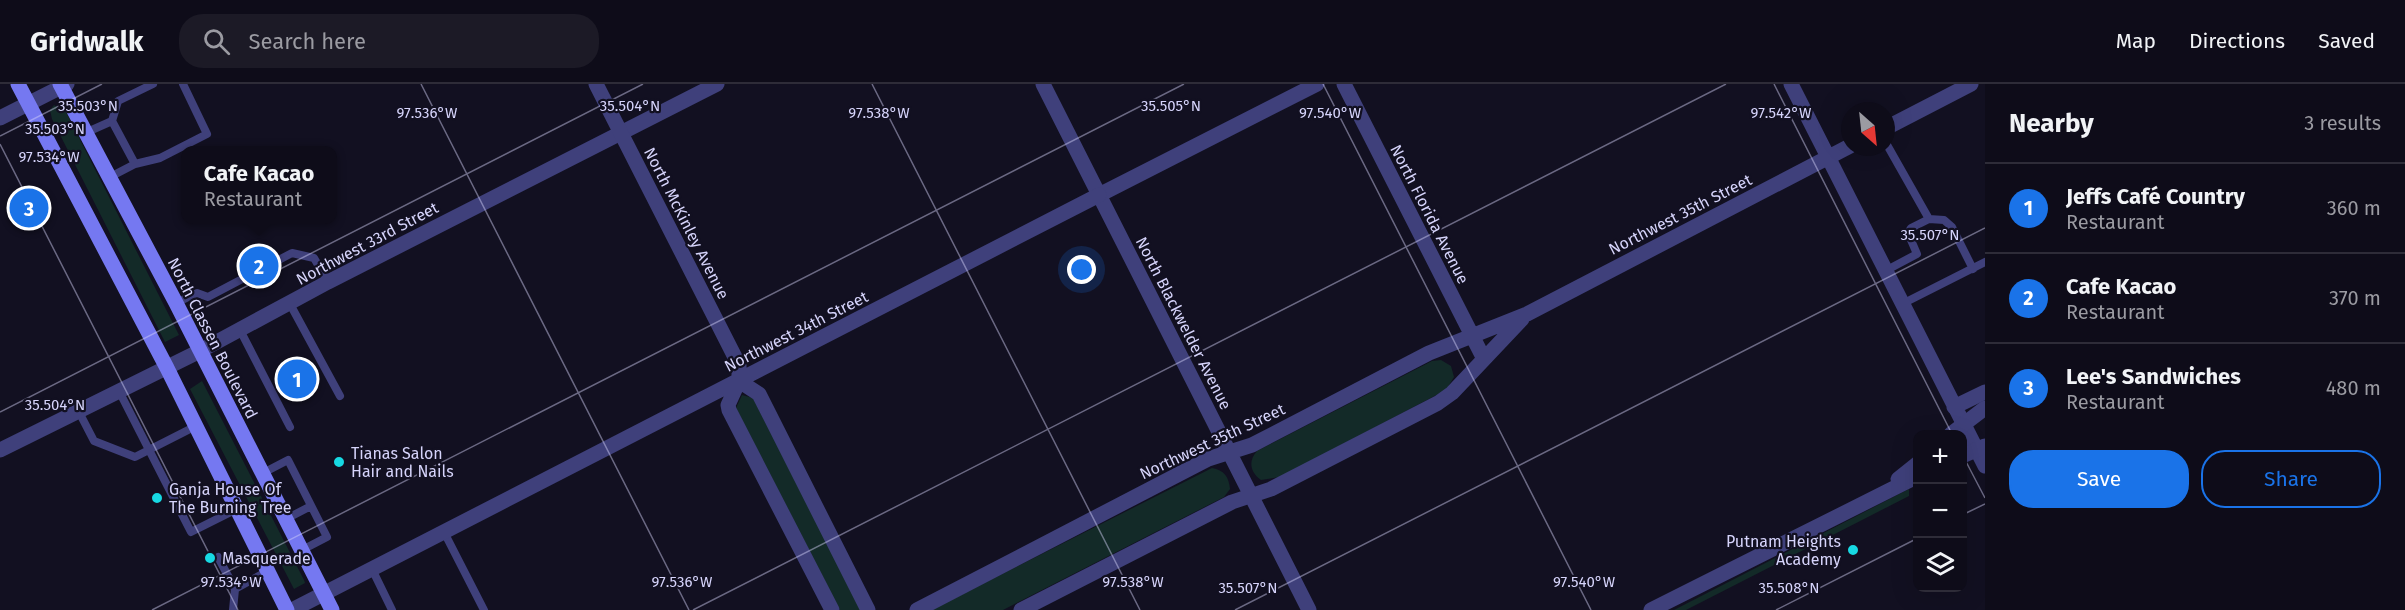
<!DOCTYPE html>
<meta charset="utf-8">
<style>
body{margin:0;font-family:"Fira Sans",sans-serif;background:#1c1a26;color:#f1f3f6}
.controls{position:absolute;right:18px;bottom:18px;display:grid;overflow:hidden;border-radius:12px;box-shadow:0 6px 24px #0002}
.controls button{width:54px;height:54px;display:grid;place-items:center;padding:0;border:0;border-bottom:2px solid #2e2c38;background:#0e0c19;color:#f1f3f6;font:30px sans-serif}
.compass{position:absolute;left:1841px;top:18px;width:54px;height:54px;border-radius:50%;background:#0e0c19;box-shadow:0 6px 24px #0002;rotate:153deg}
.you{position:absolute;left:1082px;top:186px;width:21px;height:21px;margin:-15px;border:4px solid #fff;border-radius:50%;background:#1a73e8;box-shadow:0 0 0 9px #1a73e833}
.badge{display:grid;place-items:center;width:39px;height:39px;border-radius:50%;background:#1a73e8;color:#fff;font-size:20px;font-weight:700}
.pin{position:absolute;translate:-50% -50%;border:3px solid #fff;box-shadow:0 2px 6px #0006}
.popup{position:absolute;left:181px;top:62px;width:156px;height:78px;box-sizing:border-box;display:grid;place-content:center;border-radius:12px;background:#0e0c19;filter:drop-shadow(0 2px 4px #0005);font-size:20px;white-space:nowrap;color:#9b9ba2}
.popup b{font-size:22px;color:#f1f3f6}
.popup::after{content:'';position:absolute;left:50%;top:100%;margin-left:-12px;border:12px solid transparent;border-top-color:#0e0c19}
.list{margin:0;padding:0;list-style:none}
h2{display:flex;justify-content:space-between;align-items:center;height:78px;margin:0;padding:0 24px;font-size:26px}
h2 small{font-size:20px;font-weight:400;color:#9b9ba2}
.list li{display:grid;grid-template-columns:39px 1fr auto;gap:18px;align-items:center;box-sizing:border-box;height:90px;padding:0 24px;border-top:2px solid #2e2c38}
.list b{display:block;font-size:22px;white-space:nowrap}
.list p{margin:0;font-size:20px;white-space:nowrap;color:#9b9ba2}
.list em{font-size:20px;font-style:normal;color:#9b9ba2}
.actions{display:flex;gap:12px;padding:18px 24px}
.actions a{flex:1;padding:14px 0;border:2px solid #1a73e8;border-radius:24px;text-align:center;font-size:21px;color:#1a73e8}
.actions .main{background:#1a73e8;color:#fff}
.icon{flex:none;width:33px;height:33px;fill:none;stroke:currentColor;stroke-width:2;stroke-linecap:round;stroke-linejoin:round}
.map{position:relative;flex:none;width:1985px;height:526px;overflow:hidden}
header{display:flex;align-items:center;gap:36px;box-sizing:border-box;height:84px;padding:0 30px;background:#0e0c19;border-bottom:2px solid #2e2c38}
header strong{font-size:28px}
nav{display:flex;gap:33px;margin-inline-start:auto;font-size:21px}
.search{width:420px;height:54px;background:#1c1a26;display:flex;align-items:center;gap:15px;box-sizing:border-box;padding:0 21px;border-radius:24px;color:#9b9ba2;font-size:22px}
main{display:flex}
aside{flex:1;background:#0e0c19}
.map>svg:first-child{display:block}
</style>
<header>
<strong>Gridwalk</strong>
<div class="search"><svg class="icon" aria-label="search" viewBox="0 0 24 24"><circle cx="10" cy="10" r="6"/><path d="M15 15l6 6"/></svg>Search here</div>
<nav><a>Map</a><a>Directions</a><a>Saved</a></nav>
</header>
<main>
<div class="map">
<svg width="1985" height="526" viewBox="0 0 1985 526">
<rect width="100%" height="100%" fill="#121021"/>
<path fill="#132a28" d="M54,21L66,28L179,251L165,258L52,35L50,26Z
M1441,276L1451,282L1454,293L1446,306L1280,393L1261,396C1250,388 1248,377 1257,367L1432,277Z
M202,297L304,496L305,499L294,505L190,305Z
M742,311L753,314L861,526H840L736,324Z
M1212,384C1224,386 1229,393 1230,405L1224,413L1003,526H931Z
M1909,405V412L1686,526H1674Z"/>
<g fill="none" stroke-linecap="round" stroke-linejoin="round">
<path stroke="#3f407b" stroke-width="8" d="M112,37L118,17L153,0
M85,49L112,37L135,80
M108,94L135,80L160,74L207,50L183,0
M1929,135L1944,136L1952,143L1973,185
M1885,187L1917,170L1908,149L1911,144L1929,135L1886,59
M176,219L197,209L208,213L292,169L314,174L328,198
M290,220L340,312
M1902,220L1985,178
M240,246L290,343
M119,307L191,448L237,425
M79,328L94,357L135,373L196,342
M263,389L288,376L327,453L302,466
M286,435L311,422
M444,448L484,526
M218,473L235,505
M372,485L392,526
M233,526L235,505L268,487"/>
<path stroke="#3f407b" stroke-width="15" d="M1043,0L1309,526
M1344,0L1484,275
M1791,0L1985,382
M0,34L67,0
M1886,44L1971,0
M1099,111L1317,0
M1954,323L1985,308
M0,366L200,267L328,198L717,0
M917,526L1208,375L1252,361L1429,269L1527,230L1850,62
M1021,526L1232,418L1271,405L1438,319L1452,309L1522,235"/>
<path stroke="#3f407b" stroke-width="15" d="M596,0L739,281V297L728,321L729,326L832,526
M739,297L759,310L868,526
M1951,350L1985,324
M1962,372L1985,362
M1898,395L1918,379
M292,526L1099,111
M1651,526L1918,392"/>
<path stroke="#7578f1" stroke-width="15" d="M18,0L167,284L287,526
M60,0L176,219L332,526"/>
</g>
<path fill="none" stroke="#d6d4fb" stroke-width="1.5" stroke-opacity="0.45" d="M421,0L689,526M872,0L1140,526M1323,0L1591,526M1774,0L1952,350M0,52L102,0M0,60L238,526M0,328L643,0M1962,370L1985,414M1962,431L1985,420M152,526L1184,0M693,526L1726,0M1235,526L1985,144M1776,526L1918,454"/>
<g fill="#17d9e3" stroke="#121021" stroke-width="2">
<circle cx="339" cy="378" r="6"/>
<circle cx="157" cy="414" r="6"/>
<circle cx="1853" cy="466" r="6"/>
<circle cx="210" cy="474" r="6"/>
</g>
<g text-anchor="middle" stroke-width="4.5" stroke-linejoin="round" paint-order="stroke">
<g font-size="16" fill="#d6d4fb" stroke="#121021">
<text transform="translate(1430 130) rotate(63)" y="6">North Florida Avenue</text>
<text transform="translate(1680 130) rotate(-27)" y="6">Northwest 35th Street</text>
<text transform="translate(687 139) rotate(63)" y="6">North McKinley Avenue</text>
<text transform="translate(367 159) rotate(-28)" y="6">Northwest 33rd Street</text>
<text transform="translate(1184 239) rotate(63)" y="6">North Blackwelder Avenue</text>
<text transform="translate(796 247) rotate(-27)" y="6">Northwest 34th Street</text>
<text transform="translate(213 254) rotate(63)" y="6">North Classen Boulevard</text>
<text transform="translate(1212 357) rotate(-25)" y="6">Northwest 35th Street</text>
</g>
<g font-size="16" fill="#d6d4fb" stroke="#121021" text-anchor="start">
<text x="351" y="375">Tianas Salon<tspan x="351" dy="18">Hair and Nails</tspan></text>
<text x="169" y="411">Ganja House Of<tspan x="169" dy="18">The Burning Tree</tspan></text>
<text x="1841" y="463" text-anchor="end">Putnam Heights<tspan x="1841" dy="18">Academy</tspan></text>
<text x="222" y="480">Masquerade</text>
</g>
</g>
<g font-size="15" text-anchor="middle" fill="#d6d4fb" stroke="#121021" stroke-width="4.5" stroke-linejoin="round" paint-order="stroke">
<text x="88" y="27">35.503°N</text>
<text x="630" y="27">35.504°N</text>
<text x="1171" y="27">35.505°N</text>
<text x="427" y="34">97.536°W</text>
<text x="879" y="34">97.538°W</text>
<text x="1330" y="34">97.540°W</text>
<text x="1781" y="34">97.542°W</text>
<text x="55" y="50">35.503°N</text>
<text x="49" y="78">97.534°W</text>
<text x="1930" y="156">35.507°N</text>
<text x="55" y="326">35.504°N</text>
<text x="231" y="503">97.534°W</text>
<text x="682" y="503">97.536°W</text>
<text x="1133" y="503">97.538°W</text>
<text x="1584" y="503">97.540°W</text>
<text x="1248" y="509">35.507°N</text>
<text x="1789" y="509">35.508°N</text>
</g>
</svg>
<div class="controls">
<button>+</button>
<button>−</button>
<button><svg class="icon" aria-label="layers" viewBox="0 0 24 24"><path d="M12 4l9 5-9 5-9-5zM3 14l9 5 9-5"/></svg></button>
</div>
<svg class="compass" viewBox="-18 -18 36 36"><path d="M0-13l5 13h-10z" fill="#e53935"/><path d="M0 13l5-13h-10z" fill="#9b9ba2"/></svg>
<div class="you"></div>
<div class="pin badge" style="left:297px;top:295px">1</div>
<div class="pin badge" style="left:259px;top:182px">2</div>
<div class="popup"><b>Cafe Kacao</b>Restaurant</div>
<div class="pin badge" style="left:29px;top:124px">3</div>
</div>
<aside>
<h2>Nearby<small>3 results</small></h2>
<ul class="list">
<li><span class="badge">1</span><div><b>Jeffs Café Country</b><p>Restaurant</p></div><em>360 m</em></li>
<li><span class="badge">2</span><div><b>Cafe Kacao</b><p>Restaurant</p></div><em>370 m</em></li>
<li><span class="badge">3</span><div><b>Lee's Sandwiches</b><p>Restaurant</p></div><em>480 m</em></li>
</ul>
<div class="actions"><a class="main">Save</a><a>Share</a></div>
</aside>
</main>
